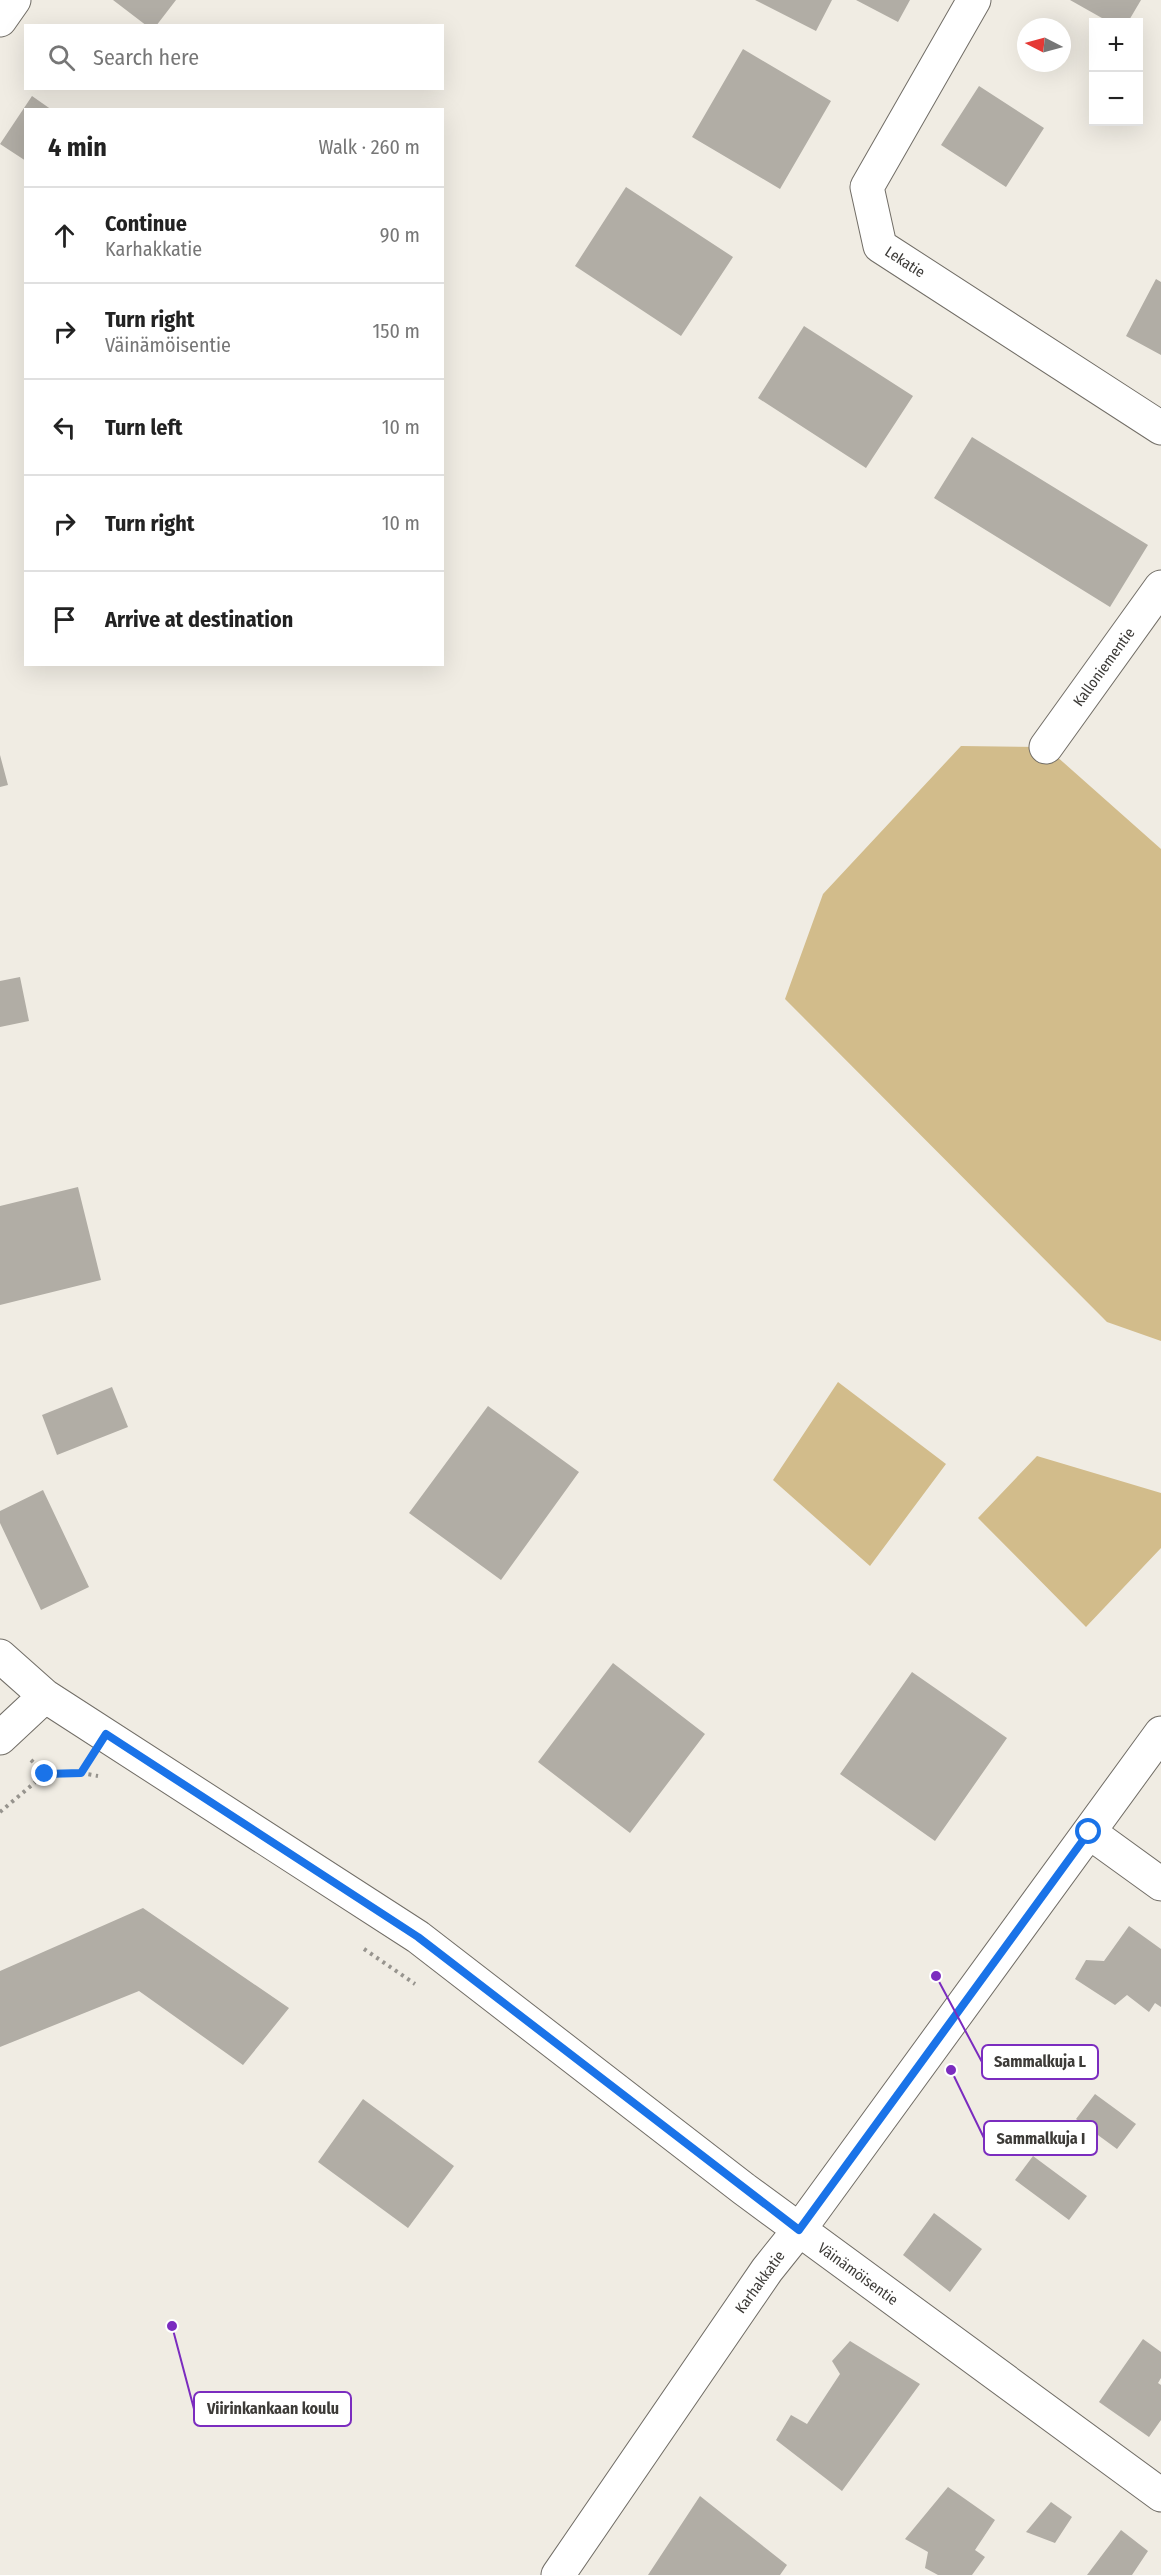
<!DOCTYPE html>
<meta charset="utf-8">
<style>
body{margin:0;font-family:"Fira Sans Condensed",sans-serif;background:#f6f6f6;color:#222}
.controls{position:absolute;right:18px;top:18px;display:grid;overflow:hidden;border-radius:0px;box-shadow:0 6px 24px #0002}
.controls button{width:54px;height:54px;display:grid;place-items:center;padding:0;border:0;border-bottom:2px solid #e0e0e0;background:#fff;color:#222;font:30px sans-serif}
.compass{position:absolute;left:1017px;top:18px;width:54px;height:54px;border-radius:50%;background:#fff;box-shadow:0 6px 24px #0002;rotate:276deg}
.stop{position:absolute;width:18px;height:18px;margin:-14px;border:4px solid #1a73e8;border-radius:50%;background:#fff}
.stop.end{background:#1a73e8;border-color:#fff;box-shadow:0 2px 6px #0008}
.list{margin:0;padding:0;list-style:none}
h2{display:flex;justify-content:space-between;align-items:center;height:78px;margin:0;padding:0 24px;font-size:26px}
h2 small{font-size:20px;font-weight:400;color:#767676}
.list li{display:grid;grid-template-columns:39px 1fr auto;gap:18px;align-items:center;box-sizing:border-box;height:96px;padding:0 24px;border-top:2px solid #e0e0e0}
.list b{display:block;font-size:22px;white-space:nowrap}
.list p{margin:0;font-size:20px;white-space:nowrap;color:#767676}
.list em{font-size:20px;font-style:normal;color:#767676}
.icon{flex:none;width:33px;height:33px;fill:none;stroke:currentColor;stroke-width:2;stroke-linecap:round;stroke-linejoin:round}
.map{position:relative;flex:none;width:1161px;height:2575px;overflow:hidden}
.search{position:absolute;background:#fff;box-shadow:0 6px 24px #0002;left:24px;top:24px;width:420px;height:66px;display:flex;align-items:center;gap:15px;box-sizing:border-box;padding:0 21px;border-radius:0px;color:#767676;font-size:22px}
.panel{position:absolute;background:#fff;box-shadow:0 6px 24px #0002;left:24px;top:108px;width:420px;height:558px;border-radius:0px}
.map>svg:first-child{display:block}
</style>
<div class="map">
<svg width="1161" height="2575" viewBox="0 0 1161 2575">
<rect width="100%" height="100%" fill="#f0ece3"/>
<path fill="#d2bc8b" d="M961,746L1046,747L1161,849V1341L1107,1322L785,999L823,894Z
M838,1382L946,1464L870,1566L773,1480Z
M1037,1456L1161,1493V1548L1086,1627L978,1518Z"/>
<path fill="#b1ada5" d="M113,0H176L156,26H147Z
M755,0H832L816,31Z
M856,0H910L898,22Z
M1070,0H1141L1128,22H1109Z
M743,49L831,101L780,189L692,137Z
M979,86L1044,128L1006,187L941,145Z
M32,96L52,110H26V161L0,144Z
M626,187L733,257L681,336L575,266Z
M1156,279L1161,282V355L1126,336Z
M804,326L913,396L866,468L758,398Z
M972,437L1148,545L1110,607L934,498Z
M0,755L8,785L0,787Z
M20,977L29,1021L0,1027V981Z
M78,1187L101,1280L0,1305V1206Z
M112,1387L128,1427L57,1455L42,1415Z
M488,1406L579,1472L501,1580L409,1513Z
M43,1490L89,1587L41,1610L0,1523V1511Z
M613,1663L705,1734L630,1833L538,1762Z
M912,1672L1007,1738L935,1841L840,1774Z
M143,1908L289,2008L243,2065L139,1991L0,2047V1971Z
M1129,1926L1161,1949V2007L1155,2003L1149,2012L1127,1995L1115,2005L1075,1979L1086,1960L1104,1961Z
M1095,2094L1136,2124L1117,2149L1076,2119Z
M363,2099L454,2166L408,2228L318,2162Z
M1033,2156L1087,2196L1069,2220L1015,2180Z
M934,2213L982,2249L950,2292L903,2255Z
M1143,2339L1161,2352V2378L1158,2383L1161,2385V2420L1149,2437L1099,2402Z
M850,2341L920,2384L842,2491L776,2440L791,2415L807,2424L840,2374L832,2361Z
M948,2487L995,2520L975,2550L985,2557L972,2575H938L925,2568L928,2552L905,2539Z
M700,2496L787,2565L780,2575H648Z
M1051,2502L1072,2517L1055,2543L1026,2532Z
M1121,2530L1148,2551L1132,2575H1087Z"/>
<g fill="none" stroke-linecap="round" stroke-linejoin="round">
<g stroke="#716d66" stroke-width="35">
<path id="minor" d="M974,0L867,187L880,246L1161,428
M0,20L14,0
M1046,747L1161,587
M0,1656L45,1696L418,1937L744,2189L1161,2495
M0,1738L45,1696
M1089,1832L1161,1884
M558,2575L767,2270L799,2230L1161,1733"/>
</g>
<path stroke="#97948e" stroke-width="4" stroke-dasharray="3 4.5" stroke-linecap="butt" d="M31,1760L45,1774
M81,1773L98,1776
M0,1812L45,1774L81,1773L86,1765
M364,1949L415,1984"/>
<use href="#minor" stroke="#fff" stroke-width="33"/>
</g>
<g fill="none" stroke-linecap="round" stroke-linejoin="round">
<path stroke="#1a73e8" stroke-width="8" d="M45,1774L81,1773L106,1734L418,1937L799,2230L1089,1832"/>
</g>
<g text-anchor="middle" stroke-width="6" stroke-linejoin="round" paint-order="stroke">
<g font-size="15" fill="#3d3b38" stroke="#fff">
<text transform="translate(905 262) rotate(33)" y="5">Lekatie</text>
<text transform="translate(1104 667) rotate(-54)" y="5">Kalloniementie</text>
<text transform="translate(858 2274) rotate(36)" y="5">Väinämöisentie</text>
<text transform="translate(760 2282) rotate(-54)" y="5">Karhakkatie</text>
</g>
</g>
<path fill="none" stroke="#7b2cbf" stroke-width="2" d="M936 1976L982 2062M951 2070L984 2138M172 2326L194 2409"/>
<g fill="#7b2cbf" stroke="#fff" stroke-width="2">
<circle cx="936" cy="1976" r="6"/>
<circle cx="951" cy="2070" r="6"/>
<circle cx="172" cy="2326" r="6"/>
</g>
<g fill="#fff" stroke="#7b2cbf" stroke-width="2">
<rect x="982" y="2045" width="116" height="34" rx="6"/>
<rect x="984" y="2121" width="113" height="34" rx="6"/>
<rect x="194" y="2392" width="157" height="34" rx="6"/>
</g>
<g font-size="16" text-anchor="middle" font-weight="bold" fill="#3d3b38">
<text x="1040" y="2067">Sammalkuja L</text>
<text x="1041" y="2144">Sammalkuja I</text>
<text x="273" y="2414">Viirinkankaan koulu</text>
</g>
</svg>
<div class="controls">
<button>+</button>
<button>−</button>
</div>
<svg class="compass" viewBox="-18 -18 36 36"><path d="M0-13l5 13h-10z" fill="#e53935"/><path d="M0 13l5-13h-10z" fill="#767676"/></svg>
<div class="stop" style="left:1089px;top:1832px"></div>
<div class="stop end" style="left:45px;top:1774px"></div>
<div class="search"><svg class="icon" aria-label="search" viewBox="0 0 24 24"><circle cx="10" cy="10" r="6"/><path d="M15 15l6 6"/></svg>Search here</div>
<section class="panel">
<h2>4 min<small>Walk · 260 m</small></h2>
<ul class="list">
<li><svg class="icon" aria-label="ahead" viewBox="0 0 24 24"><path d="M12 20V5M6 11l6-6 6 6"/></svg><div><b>Continue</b><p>Karhakkatie</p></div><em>90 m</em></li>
<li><svg class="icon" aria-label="right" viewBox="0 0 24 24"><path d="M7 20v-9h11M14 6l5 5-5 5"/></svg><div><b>Turn right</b><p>Väinämöisentie</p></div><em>150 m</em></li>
<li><svg class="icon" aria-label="left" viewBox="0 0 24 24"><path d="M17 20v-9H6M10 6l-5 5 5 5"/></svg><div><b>Turn left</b></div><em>10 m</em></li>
<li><svg class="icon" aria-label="right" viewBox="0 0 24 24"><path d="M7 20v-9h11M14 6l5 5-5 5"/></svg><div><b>Turn right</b></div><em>10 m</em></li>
<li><svg class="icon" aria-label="arrive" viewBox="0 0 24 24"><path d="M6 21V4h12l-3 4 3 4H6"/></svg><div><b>Arrive at destination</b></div></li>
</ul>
</section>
</div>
